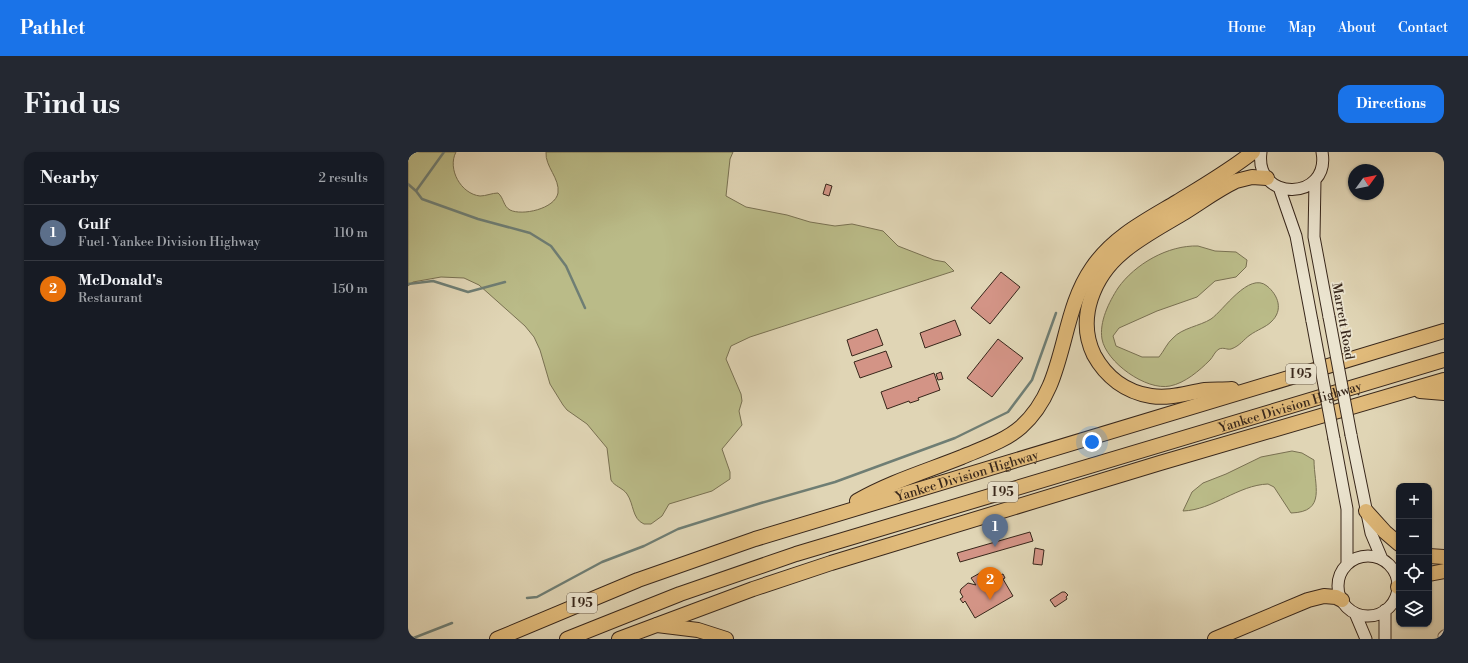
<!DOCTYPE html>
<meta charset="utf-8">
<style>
body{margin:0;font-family:"Libre Bodoni",serif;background:#242831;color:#f1f3f6}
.controls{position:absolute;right:12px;bottom:12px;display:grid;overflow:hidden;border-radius:8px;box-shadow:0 1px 3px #0004}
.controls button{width:36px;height:36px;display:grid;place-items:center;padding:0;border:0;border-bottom:1px solid #363941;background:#171b24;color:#f1f3f6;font:20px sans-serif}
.compass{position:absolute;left:940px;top:12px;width:36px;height:36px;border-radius:50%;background:#171b24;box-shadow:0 1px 3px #0004;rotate:57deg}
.you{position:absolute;left:684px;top:290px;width:14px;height:14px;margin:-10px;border:3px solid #fff;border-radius:50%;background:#1a73e8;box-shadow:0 0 0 6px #1a73e833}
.badge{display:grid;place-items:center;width:26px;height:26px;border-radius:50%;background:#1a73e8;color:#fff;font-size:13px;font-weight:700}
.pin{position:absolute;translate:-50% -33px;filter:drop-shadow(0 1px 2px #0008)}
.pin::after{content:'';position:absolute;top:21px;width:14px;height:12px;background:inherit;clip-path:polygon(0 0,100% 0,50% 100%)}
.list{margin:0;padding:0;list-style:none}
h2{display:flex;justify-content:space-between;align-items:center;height:52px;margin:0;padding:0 16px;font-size:17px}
h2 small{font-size:13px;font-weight:400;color:#9ea1a6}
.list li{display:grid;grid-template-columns:26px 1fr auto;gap:12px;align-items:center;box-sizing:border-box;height:56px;padding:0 16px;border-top:1px solid #363941}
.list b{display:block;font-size:15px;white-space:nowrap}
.list p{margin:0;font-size:13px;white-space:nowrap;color:#9ea1a6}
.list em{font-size:13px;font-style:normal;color:#9ea1a6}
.icon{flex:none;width:22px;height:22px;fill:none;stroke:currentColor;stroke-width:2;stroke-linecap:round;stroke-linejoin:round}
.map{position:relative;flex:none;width:1036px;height:487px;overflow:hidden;border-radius:12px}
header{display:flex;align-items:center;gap:24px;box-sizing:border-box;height:56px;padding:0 20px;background:#1a73e8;color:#fff}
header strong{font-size:19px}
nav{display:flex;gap:22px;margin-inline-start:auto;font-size:14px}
.intro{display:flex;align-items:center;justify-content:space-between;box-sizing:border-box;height:96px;padding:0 24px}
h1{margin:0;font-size:28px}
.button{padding:10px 18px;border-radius:12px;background:#1a73e8;color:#fff;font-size:14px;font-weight:700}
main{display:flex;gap:24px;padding:0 24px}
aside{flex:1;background:#171b24;border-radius:12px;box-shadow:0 1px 3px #0004}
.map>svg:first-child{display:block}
</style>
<header>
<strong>Pathlet</strong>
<nav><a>Home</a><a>Map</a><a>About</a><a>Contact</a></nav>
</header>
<div class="intro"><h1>Find us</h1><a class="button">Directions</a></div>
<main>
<aside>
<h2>Nearby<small>2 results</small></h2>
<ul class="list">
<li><span class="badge" style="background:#5c6f8a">1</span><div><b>Gulf</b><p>Fuel · Yankee Division Highway</p></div><em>110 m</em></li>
<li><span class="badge" style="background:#e8710a">2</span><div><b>McDonald's</b><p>Restaurant</p></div><em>150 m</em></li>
</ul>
</aside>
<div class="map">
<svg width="1036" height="487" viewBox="0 0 1036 487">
<rect width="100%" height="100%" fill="#e0d5b5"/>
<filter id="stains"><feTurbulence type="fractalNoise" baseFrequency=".005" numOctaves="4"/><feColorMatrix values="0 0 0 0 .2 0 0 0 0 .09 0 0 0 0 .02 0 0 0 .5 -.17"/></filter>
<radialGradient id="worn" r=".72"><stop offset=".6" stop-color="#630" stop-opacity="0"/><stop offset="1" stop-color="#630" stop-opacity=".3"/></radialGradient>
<path fill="#babb88" stroke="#797152" d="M0,0H48C39,17 53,42 72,44C78,44 84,41 90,41C96,46 95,54 102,58C114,64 147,57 150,41C152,26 137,15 138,0H325L322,7L318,44L338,55L379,63L402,70L427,74L444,72L475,79L490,94L526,108L537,110L546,119L342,185L323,194L318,207L333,242L334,249L331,259L334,273L314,297L322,320V327L304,339L261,352L254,364L243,372H236C224,367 226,352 219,342C215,336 206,334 203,328L199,296L179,272L159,258L155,253L142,232L132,198L126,185L117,174L71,133L56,126L33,125L5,130L0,134Z
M790,94L807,99L828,100L839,108L838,115L828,125L807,129L789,145L749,159L711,176L705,184L708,194L734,205H751C756,199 759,191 765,186C774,176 792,174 803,167C815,159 841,119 859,134C870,143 876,158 863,170C858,175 849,178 842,183C836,187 832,194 823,197C819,198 816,195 811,197C807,199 805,205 802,208C791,219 777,231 762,234C738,239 698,210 694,187C691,170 701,150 710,136C727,112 760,93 790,94Z
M884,299L894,301L906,308C906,333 919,360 883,361L866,335L860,332C830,333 805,358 775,359L784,340L795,331L818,322L853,305Z"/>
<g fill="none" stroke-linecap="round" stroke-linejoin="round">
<path stroke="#6f7e74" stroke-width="2.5" d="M0,32L8,39L36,0
M8,39L14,47L70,67L122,81L143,94L158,114L177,156
M0,132L25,129L60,140L97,130
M119,446L129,445L194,410L236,394L270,377L353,351L427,330L547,286L600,260L624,228L648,161
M3,487L44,471"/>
</g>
<path fill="#d39486" stroke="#38271b" d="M418,32L424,34L421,44L415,42Z
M593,120L612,135L582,172L563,156Z
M547,168L553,183L517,196L512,181Z
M469,177L475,193L444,204L439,188Z
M590,187L615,206L584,245L559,226Z
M478,199L484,215L452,226L446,210Z
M533,220L535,227L530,228L528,222Z
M526,221L532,238L510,246L511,248L502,251L501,249L479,257L473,240Z
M622,380L625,389L552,410L549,401Z
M627,396L636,398L634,413L625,412Z
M589,418L592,423L595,422L597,426L595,427L605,444L567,466L557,449L555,451L552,447L555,445L552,440L553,437L560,431L568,433L563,426L572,421L576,429L581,426L579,424Z
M654,440H657L660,443L658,445L659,447L647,455L642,448Z"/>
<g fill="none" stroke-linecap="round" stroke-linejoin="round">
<g stroke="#625242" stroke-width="9">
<path id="street" d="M1034,484L1036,482"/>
</g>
<g stroke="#38271b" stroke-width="13">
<path id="secondary" d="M853,0C846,51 923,49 914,0
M907,28L906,85L921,165
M871,35L888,84L904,169
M943,283L963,381L974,407
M926,287L939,357V412
M930 434a30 30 0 1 1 60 0a30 30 0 1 1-60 0Z
M977,458V487
M947,461L958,487"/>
</g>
<g stroke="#38271b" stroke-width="16">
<g id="highway">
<path d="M824,237C815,238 805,237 797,238C778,241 762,247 743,244C718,240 698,225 686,203C668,166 686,124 715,100C733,85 754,74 774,62C792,51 809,38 828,29L844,25L859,26"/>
<path d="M1012,239L1036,241"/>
<path d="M449,349C482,330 519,319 554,305C575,296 597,289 613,275C660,233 650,165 684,116C705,85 737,69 769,50C795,34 821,19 845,0"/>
<path d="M958,359L977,380L991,392"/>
<path d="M1021,404L1036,405"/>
<path d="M1021,422L1036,419"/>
<path d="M990,435H991"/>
<path d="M249,473L290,478L318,487"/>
<path id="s1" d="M89,487L230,428L347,387L1036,179"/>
<path id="s2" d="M159,487L272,442L388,402L1036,208"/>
<path d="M211,487L345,437L423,411L752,311L1036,228"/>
<path d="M807,487L900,448L916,444L928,445L934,448"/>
</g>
</g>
<use href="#street" stroke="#ebe4cf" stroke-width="7"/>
<use href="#secondary" stroke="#ebe4cf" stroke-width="11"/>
<use href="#highway" stroke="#e0ba7a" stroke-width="14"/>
<g stroke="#38271b" stroke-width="13" stroke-linecap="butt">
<path id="secondary-bridge" d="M921,165L943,283
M904,169L926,287"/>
</g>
<use href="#secondary-bridge" stroke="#ebe4cf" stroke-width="11"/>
</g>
<g text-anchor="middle" stroke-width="3.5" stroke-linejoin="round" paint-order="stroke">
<g fill="#ebe4cf" stroke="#6e6051" stroke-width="1">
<rect x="878" y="212" width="30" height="20" rx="3"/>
<rect x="580" y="330" width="30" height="20" rx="3"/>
<rect x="159" y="441" width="30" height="20" rx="3"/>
</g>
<g font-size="12" font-weight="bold" fill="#38271b">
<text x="893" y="226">I 95</text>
<text x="595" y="344">I 95</text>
<text x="174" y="455">I 95</text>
</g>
<g font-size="13" fill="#38271b" stroke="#ebe4cf">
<text transform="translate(936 169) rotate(80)" y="5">Marrett Road</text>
<text dy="5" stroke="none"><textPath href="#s2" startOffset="760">Yankee Division Highway</textPath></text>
<text dy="5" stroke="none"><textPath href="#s1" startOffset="498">Yankee Division Highway</textPath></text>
</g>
</g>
<rect width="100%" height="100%" filter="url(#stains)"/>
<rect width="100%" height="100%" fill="url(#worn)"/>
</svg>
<div class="controls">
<button>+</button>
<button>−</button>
<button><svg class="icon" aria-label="locate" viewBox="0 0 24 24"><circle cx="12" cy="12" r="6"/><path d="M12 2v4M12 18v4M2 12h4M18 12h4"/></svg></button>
<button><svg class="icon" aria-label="layers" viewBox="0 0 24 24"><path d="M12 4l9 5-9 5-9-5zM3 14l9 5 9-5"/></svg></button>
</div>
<svg class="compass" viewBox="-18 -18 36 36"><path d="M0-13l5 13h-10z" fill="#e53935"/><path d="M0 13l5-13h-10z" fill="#9ea1a6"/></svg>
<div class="you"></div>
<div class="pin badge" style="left:587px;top:395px;background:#5c6f8a">1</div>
<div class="pin badge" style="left:582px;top:448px;background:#e8710a">2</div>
</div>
</main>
